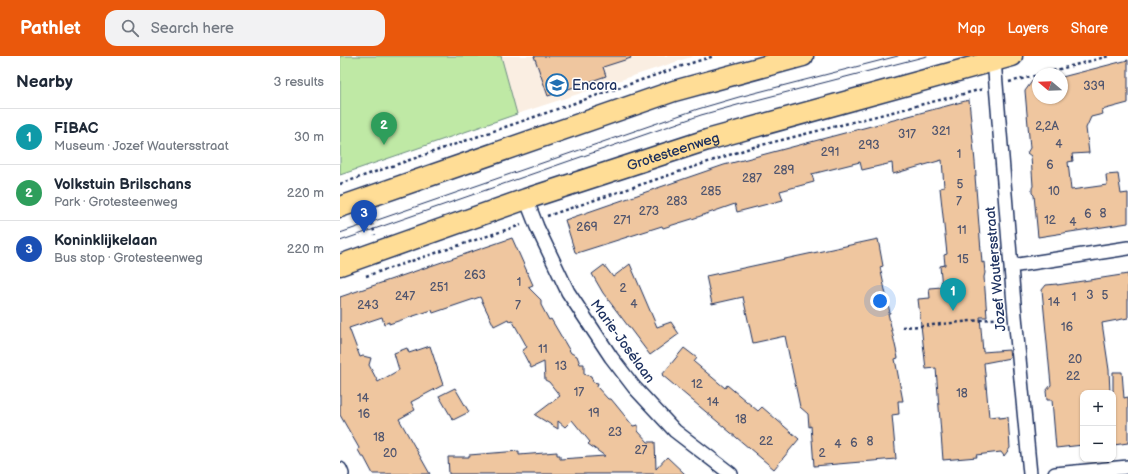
<!DOCTYPE html>
<meta charset="utf-8">
<style>
body{margin:0;font-family:"Balsamiq Sans",sans-serif;background:#f2f2f3;color:#1f2937}
.controls{position:absolute;right:12px;bottom:12px;display:grid;overflow:hidden;border-radius:8px;box-shadow:0 1px 3px #0004}
.controls button{width:36px;height:36px;display:grid;place-items:center;padding:0;border:0;border-bottom:1px solid #e0e1e3;background:#fff;color:#1f2937;font:20px sans-serif}
.compass{position:absolute;left:692px;top:12px;width:36px;height:36px;border-radius:50%;background:#fff;box-shadow:0 1px 3px #0004;rotate:289deg}
.you{position:absolute;left:540px;top:245px;width:14px;height:14px;margin:-10px;border:3px solid #fff;border-radius:50%;background:#1a73e8;box-shadow:0 0 0 6px #1a73e833}
.badge{display:grid;place-items:center;width:26px;height:26px;border-radius:50%;background:#ea580c;color:#fff;font-size:13px;font-weight:700}
.pin{position:absolute;translate:-50% -33px;filter:drop-shadow(0 1px 2px #0008)}
.pin::after{content:'';position:absolute;top:21px;width:14px;height:12px;background:inherit;clip-path:polygon(0 0,100% 0,50% 100%)}
.list{margin:0;padding:0;list-style:none}
h2{display:flex;justify-content:space-between;align-items:center;height:52px;margin:0;padding:0 16px;font-size:17px}
h2 small{font-size:13px;font-weight:400;color:#747a83}
.list li{display:grid;grid-template-columns:26px 1fr auto;gap:12px;align-items:center;box-sizing:border-box;height:56px;padding:0 16px;border-top:1px solid #e0e1e3}
.list b{display:block;font-size:15px;white-space:nowrap}
.list p{margin:0;font-size:13px;white-space:nowrap;color:#747a83}
.list em{font-size:13px;font-style:normal;color:#747a83}
.icon{flex:none;width:22px;height:22px;fill:none;stroke:currentColor;stroke-width:2;stroke-linecap:round;stroke-linejoin:round}
.map{position:relative;flex:none;width:788px;height:418px;overflow:hidden}
header{display:flex;align-items:center;gap:24px;box-sizing:border-box;height:56px;padding:0 20px;background:#ea580c;color:#fff}
header strong{font-size:19px}
nav{display:flex;gap:22px;margin-inline-start:auto;font-size:14px}
.search{width:280px;height:36px;background:#f2f2f3;display:flex;align-items:center;gap:10px;box-sizing:border-box;padding:0 14px;border-radius:12px;color:#747a83;font-size:15px}
main{display:flex}
aside{flex:1;background:#fff}
.map>svg:first-child{display:block}
</style>
<header>
<strong>Pathlet</strong>
<div class="search"><svg class="icon" aria-label="search" viewBox="0 0 24 24"><circle cx="10" cy="10" r="6"/><path d="M15 15l6 6"/></svg>Search here</div>
<nav><a>Map</a><a>Layers</a><a>Share</a></nav>
</header>
<main>
<aside>
<h2>Nearby<small>3 results</small></h2>
<ul class="list">
<li><span class="badge" style="background:#0f9aa8">1</span><div><b>FIBAC</b><p>Museum · Jozef Wautersstraat</p></div><em>30 m</em></li>
<li><span class="badge" style="background:#2e9e5b">2</span><div><b>Volkstuin Brilschans</b><p>Park · Grotesteenweg</p></div><em>220 m</em></li>
<li><span class="badge" style="background:#1a4fb4">3</span><div><b>Koninklijkelaan</b><p>Bus stop · Grotesteenweg</p></div><em>220 m</em></li>
</ul>
</aside>
<div class="map">
<svg width="788" height="418" viewBox="0 0 788 418">
<rect width="100%" height="100%" fill="#fff"/>
<filter id="ink" filterUnits="userSpaceOnUse"><feTurbulence type="fractalNoise" baseFrequency=".025" numOctaves="2"/><feDisplacementMap in="SourceGraphic" scale="8" xChannelSelector="R" yChannelSelector="G"/><feConvolveMatrix kernelMatrix="1 2 1 2 8 2 1 2 1" color-interpolation-filters="sRGB"/></filter>
<g filter="url(#ink)">
<path fill="#faeee2" d="M161,0H354L177,58Z"/>
<path fill="#bfe9a5" stroke="#6d8c82" d="M0,0H161L177,58L0,119Z"/>
<path fill="#efc69f" stroke="#1b2f5e" d="M194,0H290L291,2L263,11L266,20L208,40Z
M788,4V47L762,54L763,58L751,61L746,72L749,97L732,98L733,105L728,106L731,134L767,129L766,119L778,118L781,138L788,137V167L698,181L694,139L692,137V132L693,130L691,100L687,97L690,92L685,35L698,17V42H722V21Z
M629,44L635,106L636,120H635L642,207L644,206L645,217L644,221L647,261H640L643,296L669,294L670,302L644,307L649,361L659,360V362L668,361L670,392L664,400L661,396L636,399L637,401L603,404L596,312L586,313L578,243L590,242L589,232L602,231L600,210L605,209L604,199L607,198L600,132L604,131L602,104L553,118L552,107L522,114L520,106L472,118L474,126L440,135L443,144L397,156L395,148L352,163L323,172L322,170L237,197L235,196L225,164L384,109Z
M172,182L193,229L188,231L201,244V249L209,264L211,263L231,297L237,300L240,308H244V318L251,320L253,326L258,327L257,331L268,343H271L276,349L293,370L298,369V375L308,386H315L316,413L327,401L345,418H109L108,401H129V399L179,395V399L217,396V399H220V403L265,400L248,388L250,386L232,364L225,371L218,365V373L195,359L220,340L209,326L205,324L204,306L191,312L182,295L187,291L172,264L169,265L168,263L154,270L140,241L93,257L92,254L49,268V266L44,268L42,261L9,272L20,301L23,300L31,302L29,309L38,326L59,314L54,297L67,292L69,297L90,290L103,329L71,346L75,354L59,363L90,418H33L24,401H22L18,394L19,392L0,359V241Z
M538,183L543,210L540,211L550,257H548L558,302L555,303L563,345H558L559,358L552,359L556,403L474,410L471,370L469,371L468,358L460,351L445,280L413,287L403,241L372,248L366,220Z
M290,208L317,271L331,266L339,278L310,299L263,237L252,218L264,209L273,221Z
M788,218V262L762,267L769,314L770,337H743V389L716,392L712,344H707L706,335L711,329L702,234L706,229L717,228V229Z
M344,292L357,302L354,306L385,332L387,329L418,355L422,351L459,383L434,413L322,319Z
M773,316H782L784,342L788,341V387L774,389L773,387Z
M115,332L129,356L113,364L99,340Z"/>
<g fill="none" stroke-linecap="round" stroke-linejoin="round">
<g stroke="#1b2f5e" stroke-width="16">
<path id="street" d="M654,4L675,260L690,418
M186,143L197,171L228,236L271,301L294,331L335,375L391,418
M671,210L788,192
M0,413L2,418
M715,418L788,411"/>
</g>
<g stroke="#1b2f5e" stroke-width="23">
<g id="primary">
<path d="M0,151L334,35L463,0"/>
<path id="s1" d="M0,209L186,143L367,84L672,0"/>
</g>
</g>
<path stroke="#1b2f5e" stroke-width="2.5" stroke-dasharray="3 3" stroke-linecap="butt" d="M701,18L769,0
M669,26L698,19
M0,128L342,10L374,0
M207,160L410,92L643,33
M30,161L35,179
M26,220L181,169
M562,271L582,270L661,262"/>
<use href="#street" stroke="#fff" stroke-width="13"/>
<use href="#primary" stroke="#ffdd96" stroke-width="20"/>
<path stroke="#1b2f5e" stroke-width="1" d="M0,177L358,53L399,41L558,0
M0,185L361,59L401,48L587,0"/>
</g>
</g>
<defs>
<g id="school-ring" transform="scale(1.15)"><circle r="9.5" fill="#fff" stroke="#1f6fb2" stroke-width="1.5"/><path d="M0-5L7-2L0 1L-7-2ZM-4 1L0 2.5L4 1V4Q0 6-4 4Z" fill="#1f6fb2"/></g>
</defs>
<g fill-rule="evenodd">
<use href="#school-ring" x="217" y="29"/>
</g>
<g text-anchor="middle" stroke-width="3" stroke-linejoin="round" paint-order="stroke">
<g font-size="12" fill="#50556e">
<text x="754" y="34">339</text>
<text x="707" y="74">2,2A</text>
<text x="601" y="79">321</text>
<text x="567" y="82">317</text>
<text x="719" y="92">4</text>
<text x="529" y="93">293</text>
<text x="490" y="100">291</text>
<text x="619" y="102">1</text>
<text x="710" y="113">6</text>
<text x="444" y="118">289</text>
<text x="412" y="126">287</text>
<text x="620" y="132">5</text>
<text x="371" y="139">285</text>
<text x="714" y="139">10</text>
<text x="337" y="149">283</text>
<text x="619" y="149">7</text>
<text x="309" y="159">273</text>
<text x="763" y="161">8</text>
<text x="748" y="162">6</text>
<text x="282" y="168">271</text>
<text x="710" y="168">12</text>
<text x="733" y="170">4</text>
<text x="247" y="175">269</text>
<text x="622" y="178">11</text>
<text x="623" y="207">15</text>
<text x="135" y="223">263</text>
<text x="179" y="230">1</text>
<text x="99" y="235">251</text>
<text x="283" y="236">2</text>
<text x="750" y="243">3</text>
<text x="765" y="243">5</text>
<text x="65" y="244">247</text>
<text x="734" y="245">1</text>
<text x="714" y="250">14</text>
<text x="294" y="252">4</text>
<text x="28" y="253">243</text>
<text x="178" y="253">7</text>
<text x="727" y="275">16</text>
<text x="203" y="297">11</text>
<text x="735" y="307">20</text>
<text x="221" y="314">13</text>
<text x="733" y="324">22</text>
<text x="357" y="332">12</text>
<text x="239" y="340">17</text>
<text x="622" y="341">18</text>
<text x="23" y="346">14</text>
<text x="373" y="350">14</text>
<text x="254" y="361">19</text>
<text x="24" y="362">16</text>
<text x="401" y="367">18</text>
<text x="275" y="380">23</text>
<text x="39" y="385">18</text>
<text x="426" y="389">22</text>
<text x="530" y="389">8</text>
<text x="514" y="391">6</text>
<text x="498" y="392">4</text>
<text x="301" y="398">27</text>
<text x="50" y="401">20</text>
<text x="482" y="401">2</text>
</g>
<g font-size="14" fill="#1b2f5e" stroke="#fff" text-anchor="start">
<text x="232" y="34">Encora</text>
</g>
<g font-size="14" fill="#1b2f5e" stroke="#fff">
<text dy="5" stroke="none"><textPath href="#s1" startOffset="352">Grotesteenweg</textPath></text>
<text transform="translate(655 213) rotate(-95)" y="5">Jozef Wautersstraat</text>
<text transform="translate(283 285) rotate(54)" y="5">Marie-Josélaan</text>
</g>
</g>
</svg>
<div class="controls">
<button>+</button>
<button>−</button>
</div>
<svg class="compass" viewBox="-18 -18 36 36"><path d="M0-13l5 13h-10z" fill="#e53935"/><path d="M0 13l5-13h-10z" fill="#747a83"/></svg>
<div class="you"></div>
<div class="pin badge" style="left:613px;top:255px;background:#0f9aa8">1</div>
<div class="pin badge" style="left:44px;top:89px;background:#2e9e5b">2</div>
<div class="pin badge" style="left:24px;top:177px;background:#1a4fb4">3</div>
</div>
</main>
